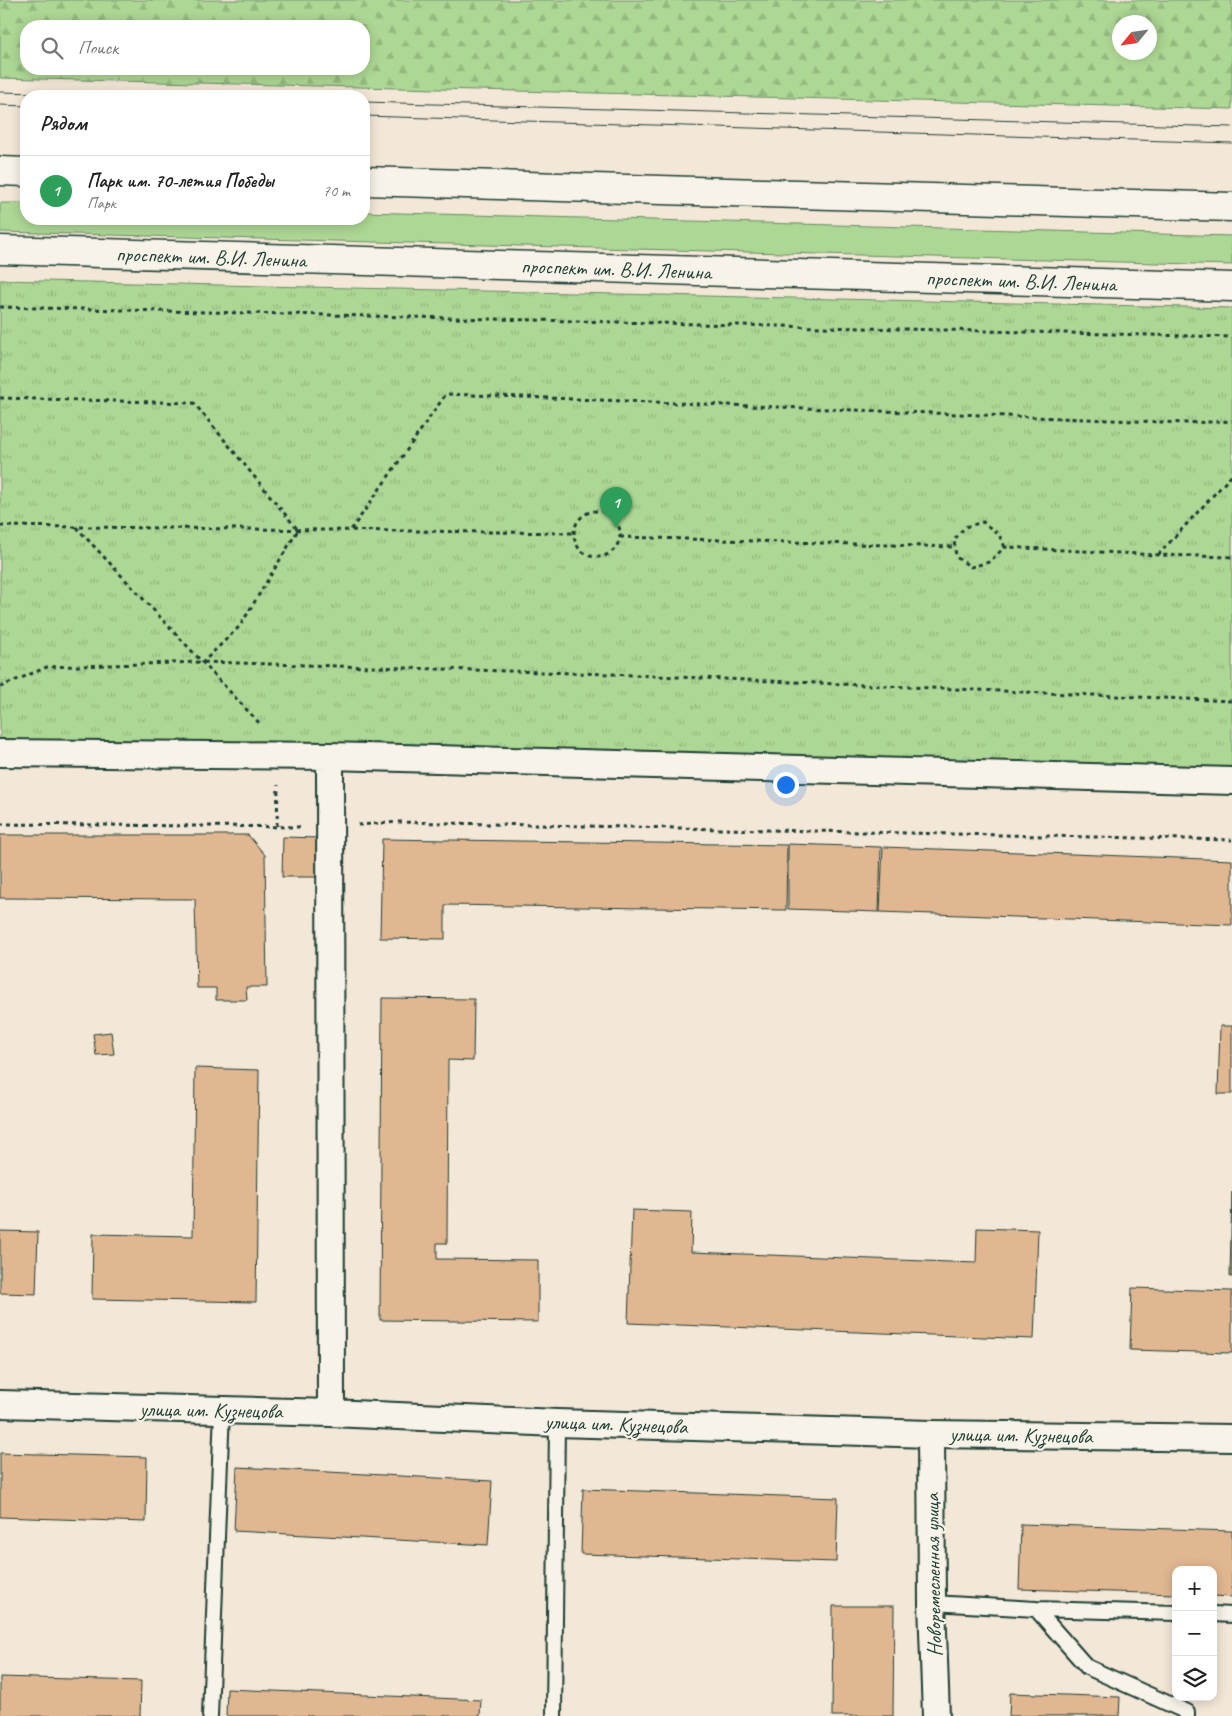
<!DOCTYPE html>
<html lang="ru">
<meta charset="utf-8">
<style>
body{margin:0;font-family:Caveat,sans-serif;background:#f2f2f2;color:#222}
.controls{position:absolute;right:15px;bottom:15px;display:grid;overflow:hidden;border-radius:10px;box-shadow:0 2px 12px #0003}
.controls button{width:45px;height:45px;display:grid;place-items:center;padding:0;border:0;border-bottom:1px solid #e0e0e0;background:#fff;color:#222;font:25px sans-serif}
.compass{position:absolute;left:1112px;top:15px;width:45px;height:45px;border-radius:50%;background:#fff;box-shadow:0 2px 12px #0003;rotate:241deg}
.you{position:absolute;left:785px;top:784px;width:18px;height:18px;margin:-12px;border:4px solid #fff;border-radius:50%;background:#1a73e8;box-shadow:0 0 0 8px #1a73e833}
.badge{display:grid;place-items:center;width:32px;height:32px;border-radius:50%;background:#7c3aed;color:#fff;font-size:16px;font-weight:700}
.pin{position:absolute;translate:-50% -41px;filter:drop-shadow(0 1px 2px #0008)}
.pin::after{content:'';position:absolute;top:26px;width:18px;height:15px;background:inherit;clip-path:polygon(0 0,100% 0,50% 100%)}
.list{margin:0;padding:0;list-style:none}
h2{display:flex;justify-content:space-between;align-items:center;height:65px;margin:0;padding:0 20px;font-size:21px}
h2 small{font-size:16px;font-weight:400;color:#767676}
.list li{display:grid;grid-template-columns:32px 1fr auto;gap:15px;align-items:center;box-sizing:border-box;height:70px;padding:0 20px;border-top:1px solid #e0e0e0}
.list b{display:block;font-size:19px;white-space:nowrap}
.list p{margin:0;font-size:16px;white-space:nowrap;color:#767676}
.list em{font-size:16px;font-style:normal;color:#767676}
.icon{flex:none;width:28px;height:28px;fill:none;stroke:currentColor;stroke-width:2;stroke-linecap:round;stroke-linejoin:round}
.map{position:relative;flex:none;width:1232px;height:1716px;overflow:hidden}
.search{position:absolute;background:#fff;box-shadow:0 2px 12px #0003;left:20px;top:20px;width:350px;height:55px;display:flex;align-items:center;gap:12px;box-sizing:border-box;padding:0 18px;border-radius:20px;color:#767676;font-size:19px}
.panel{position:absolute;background:#fff;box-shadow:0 2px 12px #0003;left:20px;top:90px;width:350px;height:135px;border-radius:20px}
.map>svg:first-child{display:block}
</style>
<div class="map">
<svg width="1232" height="1716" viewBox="0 0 1232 1716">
<defs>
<pattern id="forest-firs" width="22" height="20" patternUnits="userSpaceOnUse" patternTransform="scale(1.25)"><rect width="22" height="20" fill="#add794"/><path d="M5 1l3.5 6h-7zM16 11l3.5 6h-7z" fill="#94b980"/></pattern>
<pattern id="park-tufts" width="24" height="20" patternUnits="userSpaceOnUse" patternTransform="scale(1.25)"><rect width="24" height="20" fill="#add794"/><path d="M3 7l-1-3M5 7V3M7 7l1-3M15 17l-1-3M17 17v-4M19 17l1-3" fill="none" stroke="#94b980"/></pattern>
</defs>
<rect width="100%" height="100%" fill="#f3e7d7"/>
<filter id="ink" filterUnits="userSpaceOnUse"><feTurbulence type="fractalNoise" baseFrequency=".02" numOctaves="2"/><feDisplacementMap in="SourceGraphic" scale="10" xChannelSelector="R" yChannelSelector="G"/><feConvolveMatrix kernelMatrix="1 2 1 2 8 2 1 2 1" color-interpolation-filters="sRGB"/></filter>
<g filter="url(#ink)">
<path fill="#add794" stroke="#668a64" d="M0,203H26V219H364V212L1232,236V265L0,232Z"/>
<path fill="url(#forest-firs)" stroke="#668a64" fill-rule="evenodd" d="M0,0H1232V109L0,78ZM1120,22H1150V52H1120ZM26,26H364V69H26Z"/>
<path fill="url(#park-tufts)" stroke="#668a64" d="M0,280L1232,308V776L0,748Z"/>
<path fill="#e1b791" stroke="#1f3d34" d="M0,835H248L265,855L267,987H246L247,1000H216V988H197L195,899L0,898Z
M283,837L319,838V877H282Z
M382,839L787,845L786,910L445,905V939L380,938Z
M788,844L881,847L879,912L788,909Z
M883,847L1232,860V925L880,912Z
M382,998L474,999L473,1061L448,1060L447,1243H437V1259L538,1260V1322L380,1320Z
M1220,1026H1232V1094H1218Z
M111,1032L114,1054L96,1055L93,1034Z
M195,1068L259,1070L256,1302L92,1299L93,1234L193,1236Z
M1232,1192V1277H1230Z
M632,1210L692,1212L691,1252L976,1263L977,1228L1038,1230L1034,1339L628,1323Z
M0,1231L38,1232L36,1294L0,1293Z
M1132,1288L1232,1291V1353L1130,1350Z
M0,1453L147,1457L146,1522L0,1517Z
M237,1467L492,1481L488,1545L234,1531Z
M583,1489L838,1498L836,1562L581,1554Z
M1021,1524L1232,1531V1597L1213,1596V1570H1176V1594L1019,1589Z
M833,1606H894L893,1716H832Z
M0,1677L141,1681L140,1716H0Z
M227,1689L481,1700L480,1716H226Z
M1010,1693L1120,1697L1119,1716H1009Z"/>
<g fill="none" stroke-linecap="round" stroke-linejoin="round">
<g stroke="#1f3d34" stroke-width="18">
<path id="service" d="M932,1603L1036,1609L1087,1667L1187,1712V1716
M1036,1609L1176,1613
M1213,1614L1232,1615
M210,1716L222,1410
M554,1716L557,1423"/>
</g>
<g stroke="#1f3d34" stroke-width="30">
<path id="minor" d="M0,753L330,756L1232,781
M330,756L331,1413
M0,1404L331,1413L557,1423L931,1434L1232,1438
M931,1434L932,1603L936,1716"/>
</g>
<g stroke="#1f3d34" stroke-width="31">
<path id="primary" d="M0,171L26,172
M364,181L1232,207
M0,250L1232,287"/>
</g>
<path stroke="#1f3d34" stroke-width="3" stroke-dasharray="4 4" stroke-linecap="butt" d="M0,307L1232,337
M0,398L194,403L298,530L240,626L203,662
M574 534a23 23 0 1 1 46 0a23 23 0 1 1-46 0Z
M0,526L574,533
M76,527L261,725
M351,530L446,394L1187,423L1232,421
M620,537L955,547
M1005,547L999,535L983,522L965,527L954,540L956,557L971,567L989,562L1005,547L1158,555L1232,557
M1158,555L1232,475
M0,687L47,667L203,662L609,674L1232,701
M0,824L302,827
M358,825L399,822L1232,840
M277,826L278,785"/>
<use href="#service" stroke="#f7f3e8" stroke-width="14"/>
<use href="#minor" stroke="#f7f3e8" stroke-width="26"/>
<use href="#primary" stroke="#f7f3e8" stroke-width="28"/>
<path stroke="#1f3d34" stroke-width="1" d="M0,92L154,96
M364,102L1232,127
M0,105L26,106
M364,116L1232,143"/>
</g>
</g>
<g text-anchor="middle" stroke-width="4.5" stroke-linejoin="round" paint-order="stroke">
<g font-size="21" fill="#1f3d34" stroke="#f7f3e8">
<text transform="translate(211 257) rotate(2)" y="7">проспект им. В.И. Ленина</text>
<text transform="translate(616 269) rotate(2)" y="7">проспект им. В.И. Ленина</text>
<text transform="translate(1021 281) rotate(2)" y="7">проспект им. В.И. Ленина</text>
<text transform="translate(211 1410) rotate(1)" y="7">улица им. Кузнецова</text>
<text transform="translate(616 1424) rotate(2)" y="7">улица им. Кузнецова</text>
<text transform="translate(1021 1435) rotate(1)" y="7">улица им. Кузнецова</text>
<text transform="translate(933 1575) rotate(-91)" y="7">Новоремесленная улица</text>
</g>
</g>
</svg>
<div class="controls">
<button>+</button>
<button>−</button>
<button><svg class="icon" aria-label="layers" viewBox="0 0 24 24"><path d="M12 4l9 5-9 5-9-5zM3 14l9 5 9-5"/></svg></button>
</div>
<svg class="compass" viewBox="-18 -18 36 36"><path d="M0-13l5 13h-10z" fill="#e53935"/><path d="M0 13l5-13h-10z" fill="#767676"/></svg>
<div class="you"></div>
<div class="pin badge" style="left:616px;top:528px;background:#2e9e5b">1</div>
<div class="search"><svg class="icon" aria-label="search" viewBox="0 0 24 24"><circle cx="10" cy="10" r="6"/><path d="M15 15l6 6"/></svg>Поиск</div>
<section class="panel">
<h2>Рядом<small></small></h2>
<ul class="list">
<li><span class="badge" style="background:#2e9e5b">1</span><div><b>Парк им. 70-летия Победы</b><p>Парк</p></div><em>70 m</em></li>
</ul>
</section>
</div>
